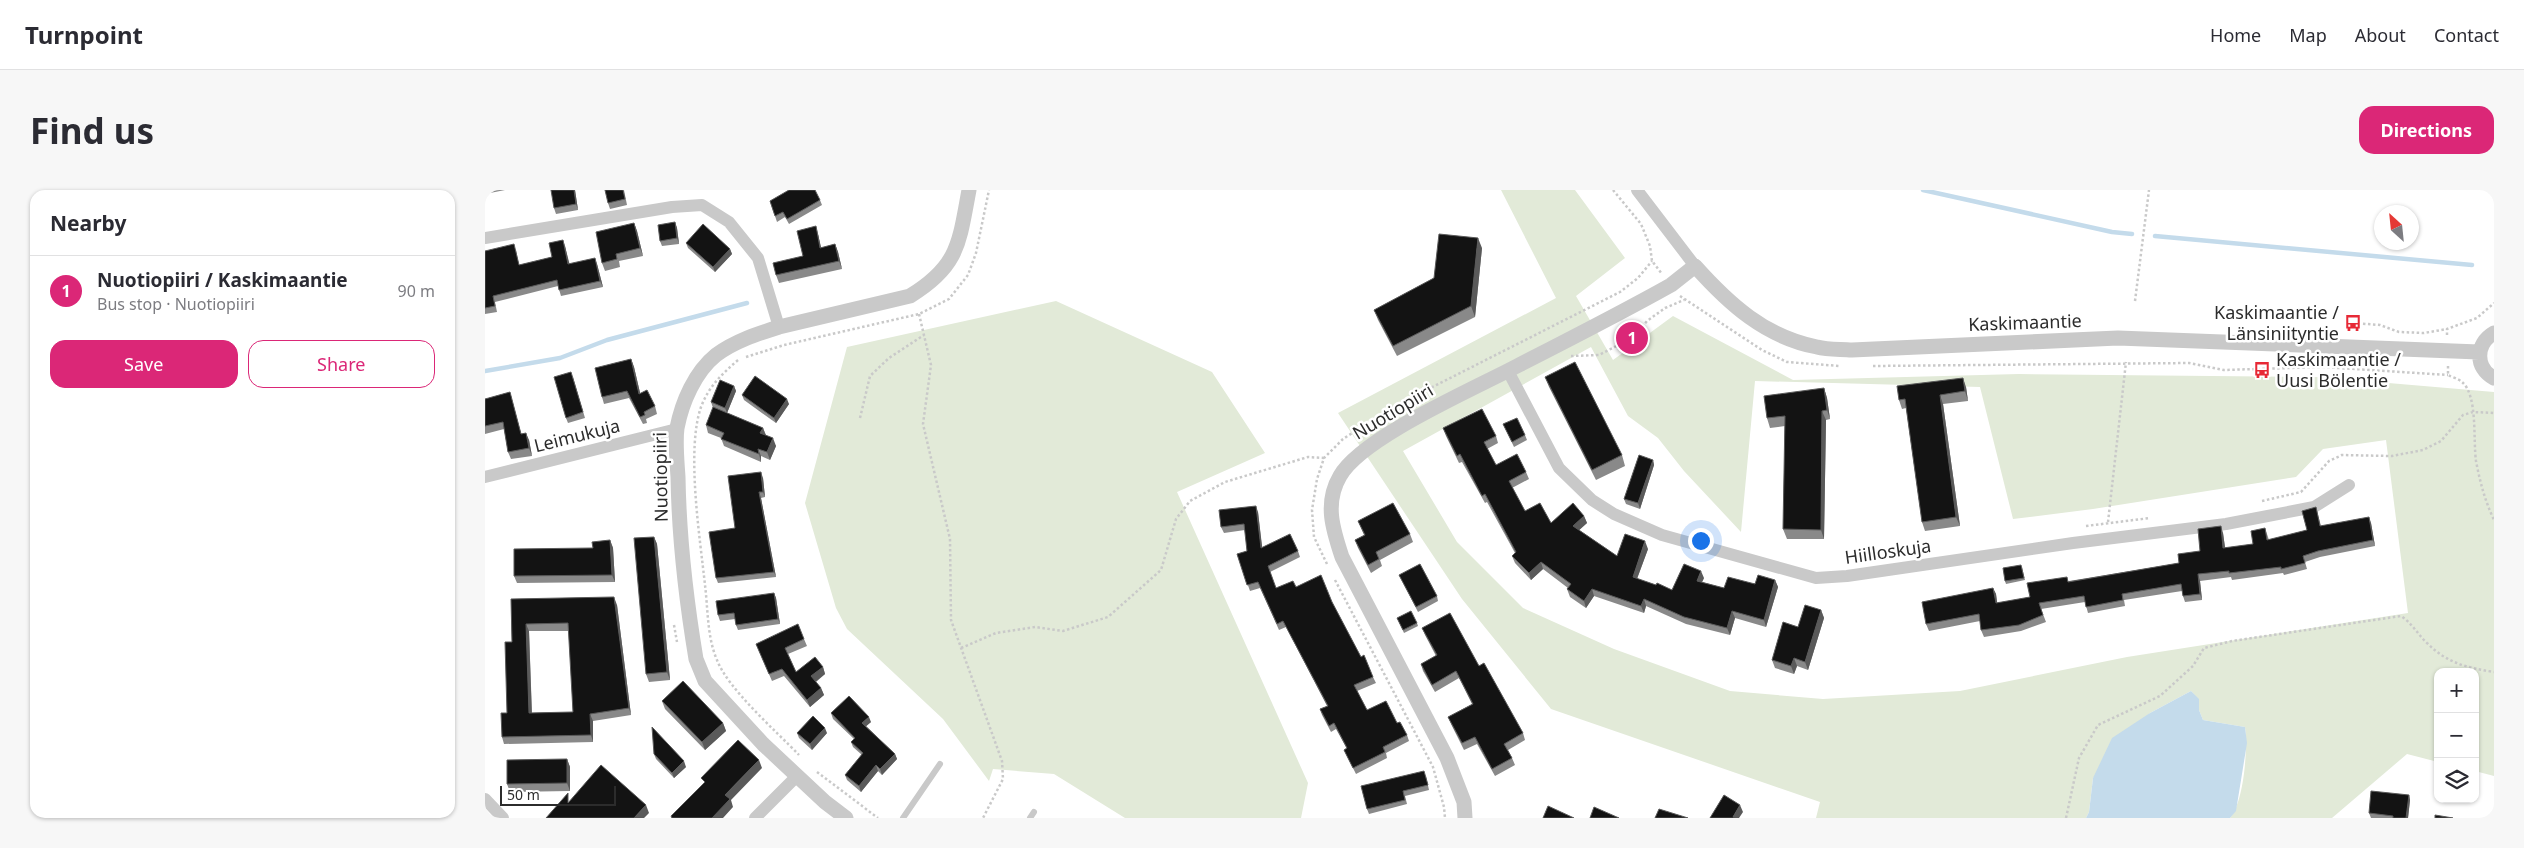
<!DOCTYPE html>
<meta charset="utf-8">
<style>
body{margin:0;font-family:"Noto Sans",sans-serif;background:#f7f7f7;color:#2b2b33}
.controls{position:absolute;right:15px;bottom:15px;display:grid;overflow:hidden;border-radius:10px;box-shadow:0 1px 4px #0004}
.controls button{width:45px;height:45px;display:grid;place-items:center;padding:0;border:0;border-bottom:1px solid #e1e1e2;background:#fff;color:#2b2b33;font:25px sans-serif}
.compass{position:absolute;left:1889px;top:15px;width:45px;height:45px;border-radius:50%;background:#fff;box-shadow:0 1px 4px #0004;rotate:333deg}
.scale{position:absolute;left:15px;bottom:12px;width:116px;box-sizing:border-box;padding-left:5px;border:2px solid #2c2c2c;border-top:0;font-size:14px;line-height:18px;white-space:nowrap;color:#2c2c2c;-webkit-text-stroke:4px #fff;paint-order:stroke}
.you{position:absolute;left:1215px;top:350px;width:18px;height:18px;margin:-12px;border:4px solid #fff;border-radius:50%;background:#1a73e8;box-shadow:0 0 0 8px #1a73e833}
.badge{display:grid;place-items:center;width:32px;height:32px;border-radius:50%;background:#db2777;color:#fff;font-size:16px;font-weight:700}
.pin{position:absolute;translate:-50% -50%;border:2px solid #fff;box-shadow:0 1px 5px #0006}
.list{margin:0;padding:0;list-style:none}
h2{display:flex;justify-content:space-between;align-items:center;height:65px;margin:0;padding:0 20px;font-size:21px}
h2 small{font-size:16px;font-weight:400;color:#7c7c81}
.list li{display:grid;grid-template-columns:32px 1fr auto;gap:15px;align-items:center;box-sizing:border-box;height:70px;padding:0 20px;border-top:1px solid #e1e1e2}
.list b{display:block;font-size:19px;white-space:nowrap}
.list p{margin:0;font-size:16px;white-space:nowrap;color:#7c7c81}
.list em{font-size:16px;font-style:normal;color:#7c7c81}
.actions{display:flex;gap:10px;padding:15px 20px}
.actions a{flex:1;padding:11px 0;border:1px solid #db2777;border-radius:15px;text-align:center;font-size:18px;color:#db2777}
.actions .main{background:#db2777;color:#fff}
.icon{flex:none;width:28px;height:28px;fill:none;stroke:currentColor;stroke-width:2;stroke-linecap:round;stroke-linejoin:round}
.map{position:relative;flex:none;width:2009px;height:628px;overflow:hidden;border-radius:15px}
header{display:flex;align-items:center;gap:30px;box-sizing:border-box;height:70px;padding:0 25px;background:#fff;border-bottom:1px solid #e1e1e2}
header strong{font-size:24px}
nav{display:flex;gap:28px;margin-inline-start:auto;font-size:18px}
.intro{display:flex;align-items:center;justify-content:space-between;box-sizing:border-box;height:120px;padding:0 30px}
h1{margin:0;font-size:35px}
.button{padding:12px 22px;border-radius:15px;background:#db2777;color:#fff;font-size:18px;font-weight:700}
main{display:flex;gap:30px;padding:0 30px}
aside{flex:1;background:#fff;border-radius:15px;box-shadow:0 1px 4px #0004}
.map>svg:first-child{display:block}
</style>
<header>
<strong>Turnpoint</strong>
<nav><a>Home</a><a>Map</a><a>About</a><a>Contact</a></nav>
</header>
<div class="intro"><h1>Find us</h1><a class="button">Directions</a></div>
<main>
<aside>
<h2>Nearby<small></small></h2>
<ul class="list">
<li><span class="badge">1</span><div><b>Nuotiopiiri / Kaskimaantie</b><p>Bus stop · Nuotiopiiri</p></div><em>90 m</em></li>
</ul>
<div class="actions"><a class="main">Save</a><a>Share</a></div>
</aside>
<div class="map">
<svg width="2009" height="628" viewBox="0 0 2009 628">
<rect width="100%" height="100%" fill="#fff"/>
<path fill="#e2ead8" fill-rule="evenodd" d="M1016,0H1090L1140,68L1091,106L1128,170L1188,126L1308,190L1534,184L1833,187L2009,202V586L1990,581V482H1953V572L1922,564L1847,628H1745C1759,612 1763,558 1760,537L1718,530L1714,520L1713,509L1706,501L1665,523L1608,588L1604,622L1601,628H1331L1335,612L1066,519L977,409L853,223L1071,108ZM1106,157L1143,226L1173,248L1199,281L1256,342L1270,191L1495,197L1528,329L1608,319L1811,287L1838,259L1901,250L1923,423L1642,467L1475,501L1338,509L1245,501L1129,459L1038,418L972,352L918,261Z
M571,111L727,182L780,263L692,302L823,593L816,628H640L569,584L508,579L504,591L458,529L362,439L351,418L320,313L362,157Z"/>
<path fill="#c4dbeb" d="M1706,501L1714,509V520L1718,530L1760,537L1762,553L1751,621L1745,628H1601L1604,622L1608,588L1627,548L1665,523Z"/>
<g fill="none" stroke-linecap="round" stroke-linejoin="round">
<path stroke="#c4dbeb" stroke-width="4.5" d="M1438,0L1627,42L1647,44
M1670,46L1987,75
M0,181L75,168L122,150L262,113"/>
<path stroke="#c9c9c9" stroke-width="2.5" stroke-dasharray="2.5 2.5" stroke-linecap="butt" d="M1128,0L1156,34L1165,56L1167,71L1177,84
M1195,106L1277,160L1302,172L1355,176
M1650,111L1664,0
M434,124L446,175L438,234L465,349L466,430L517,571L518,589L498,628
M1868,133L1895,135L1914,142L1939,143L1962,139
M1962,145V139L1992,128L2009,113
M1086,166L1114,165L1147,148L1162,131L1180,118L1199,110
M261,167L299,155L434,124L464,109L483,85L491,63L504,0
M253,170C237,184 224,196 216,217C201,260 215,348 220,395C223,419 222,447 232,470C243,499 291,541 314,565
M1388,176L1704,173L1739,180L1838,177L1963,185
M1963,176V185C1967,187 1974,189 1977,192C1993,205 1988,251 1991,271C1995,292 2000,311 2009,330
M375,228L385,186L404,168L439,145
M1777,311L1816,302L1844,271L1857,265L1907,266L1938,260L1956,251L1978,225L1988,222L2009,223
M1623,332L1641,172
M1601,336L1665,328
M842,374L829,347L827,320L832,289L839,268L858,249L906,218L1135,102L1153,88L1167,71
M850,390L948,577L959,617L960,628
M189,435L192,452
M476,458L511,443L550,437L578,441L623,427L676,380L691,329L705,311L740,292L823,267L839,268
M332,582L393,628
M1581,628L1594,568L1613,535L1675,506L1708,476L1719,458L1747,451L1916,426C1928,434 1933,445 1943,454C1962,473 1983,478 2009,482"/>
<path stroke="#c9c9c9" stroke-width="6" d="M418,628L455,574
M545,628L549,622"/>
<path stroke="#c9c9c9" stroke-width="12" d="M1152,0L1210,76
M0,48L187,17L217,15L244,32L273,68L294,137
M1023,181L1074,278L1107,310L1129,324L1177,345L1331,388L1362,386L1588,353L1741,334L1829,317L1864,295
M0,287L192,239
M0,609L18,628
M270,628L312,586"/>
<path stroke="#c9c9c9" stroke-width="15" d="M2009,143C1990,154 1990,178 2009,188
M361,628L340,612L278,554L220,491L211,469C201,409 194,348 193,287C192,271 190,253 192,238C197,212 210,182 231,165C250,151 272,144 294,137L425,106C474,76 474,53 484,0
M980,628L979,612L962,568L857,367C848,340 839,313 855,286C877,247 991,198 1034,175C1085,149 1136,123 1186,95L1210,76C1244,114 1280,147 1332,157C1343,160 1355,159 1367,160L1633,148L1994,162"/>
</g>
<path fill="#898989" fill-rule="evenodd" d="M0,0H20L0,4Z
M90,0L93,20L71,24L69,18Z
M139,0L142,15L125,19L123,13Z
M335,10L337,15L304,34L300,27L292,32L285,11Z
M190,32L192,38L194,54L177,56L175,51Z
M149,33L152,41L158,66L134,71L135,77L120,81L117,73Z
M333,44L336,58L350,54L353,62L357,79L294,93L291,85L318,66Z
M201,53L245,59L247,64L230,82L203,58Z
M80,56L84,74H112L118,97L76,106L73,96L10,112L12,122L0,124V61L31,60L34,75L67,67Z
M997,58L990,127L912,166L893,130L889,120L949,88Z
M146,169L149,177L155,203L170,216L172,224L161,229L162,233L158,234L144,208L119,214L117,207Z
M88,187L100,228L83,233L81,228Z
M1060,187L1137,265L1140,276L1111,290L1064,197Z
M249,196L251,201L242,223L278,238L281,245L291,256L285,270L276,266V272L239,256L236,248L223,243L221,235L228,218L226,212Z
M1481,197L1483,211L1458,214L1475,336L1440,341L1437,332L1421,218L1417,219L1414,210Z
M1339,198L1342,208L1345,229L1341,230L1339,349H1302L1298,339L1300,236L1285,238L1282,228Z
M25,202L36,243L44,250L47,266L26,269L23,262L19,239L0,244V209Z
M257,205L304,214L291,233L259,210Z
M1018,234L1040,245L1042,250L1029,257Z
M958,238L1011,246L1013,253L1002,259L1011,275L1041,282L1044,289L1027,298L1040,321L1066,333L1099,326L1102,333L1094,340L1132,366L1163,359L1152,389L1187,400L1219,388L1217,392L1239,398L1290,390L1293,397L1281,437L1250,428L1245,445L1201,434L1161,416L1159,423L1109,406L1101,418L1085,407L1082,399L1083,398L1058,379L1046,390L1030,373L1027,366L1030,363L1002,312L1000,313L977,272L974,273L961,246Z
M1168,270L1169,275L1155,319L1141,314L1139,309Z
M278,288L280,307L276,308L291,387L233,393L231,388L250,338Z
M1831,317L1836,336L1886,333L1890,356L1835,367L1820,372L1822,379L1799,385L1798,383L1747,390L1746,387L1715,391L1717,410L1700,412L1698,406L1697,401L1639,410L1640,416L1603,423L1600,412L1556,419L1561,432L1536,441L1499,447L1496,440L1495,431L1444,441L1441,434L1508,398L1511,404L1512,413L1545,407L1584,391L1694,373L1715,361L1738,343L1740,358L1768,354L1780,338L1784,350L1822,340Z
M773,322L777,358L813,361L815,367L785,382L791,398L811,397L847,412L876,467L888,487L891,493L872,501L882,520L912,533L922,545L924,551L901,563L902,568L871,584L859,560L862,559L851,539L846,542L837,525L835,519L842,516L801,437L794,440L775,398L765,401L752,364L762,361L760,340L739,343L736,337Z
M873,331L925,344L928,352L895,370L897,376L886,383L873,358L870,350L879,345Z
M169,347L172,354L185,490L164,492L161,484Z
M125,350L128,358L130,392L32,393L29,386L108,358Z
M1537,377L1540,390L1521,394L1520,391Z
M914,385L952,406L953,411L933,422Z
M289,403L291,408L295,434L253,440L251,435L250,429L235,431L233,425Z
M26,409L132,415L146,525L108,531V552L19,554L17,547L22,523L27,452ZM44,441H84L88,522L47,523Z
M1336,420L1339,428L1323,480L1312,476L1309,484L1290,478L1287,470L1313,437Z
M912,428L932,433L933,436L919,443Z
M937,438L994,476L1038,543L1040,550L1023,560L1027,568L1030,575L1010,586L992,554L979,560L966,534L963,527L987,514L974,488L950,502L938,481L936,474L951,466L940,445Z
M319,449L322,456L303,464L311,482L338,477L340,484L331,492L336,498L339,505L325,517L299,486L287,491L271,454Z
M177,511L238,533L241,541L220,560L180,519Z
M346,523L386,532L381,536L410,564L412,569L397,585L393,581L376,602L362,590L360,585L377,565L368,557L366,552L369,549L348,529Z
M312,543H342L327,560L314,548Z
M169,564L201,577L189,588L171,569Z
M82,569L85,577V601L25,602L22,594Z
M941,586L944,600L920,606L922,614L884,624L882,619Z
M1924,605L1925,610L1923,628H1886L1884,623Z"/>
<path fill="#5a5a5a" d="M89,0H90L93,20L91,14Z
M190,32L192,38L194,54L192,48Z
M149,33L152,41L158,66L155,58Z
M331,36L333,44L338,66L335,58Z
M993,48L997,58L990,127L986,116Z
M78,50L80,56L86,80L83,74Z
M350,54L353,62L357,79L354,71Z
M245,59L247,64L230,82L228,77Z
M110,68L112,74L118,97L115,91Z
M146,169L149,177L157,211L154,204Z
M1478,188L1481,197L1483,211L1480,201Z
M249,196L251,201L242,223L240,218Z
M1339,198L1342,208L1345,229L1342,220Z
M1455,205L1458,214L1475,336L1471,327Z
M302,209L304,214L291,233L289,228Z
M1337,221L1341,230L1339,349L1336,340Z
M278,238L281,246L275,243Z
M41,243L44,250L47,266L44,258Z
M288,248L291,256L285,270L282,262Z
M273,259L276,266V272L274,264Z
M1168,270L1169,275L1155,319L1153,313Z
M276,282L278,288L280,307L278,302Z
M274,302L276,308L291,387L289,382Z
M771,316L773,322L778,364L776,358Z
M1099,326L1102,333L1091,343L1088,336Z
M1884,327L1886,333L1890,356L1888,350Z
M1736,336L1738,343L1741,364L1738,358Z
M169,347L172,354L185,490L182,482Z
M125,350L128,358L130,392L127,385Z
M1160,351L1163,359L1150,394L1148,387Z
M1056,372L1058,379L1046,390L1044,383Z
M1216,381L1219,388L1214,398L1212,391Z
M1713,384L1715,391L1717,410L1715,404Z
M1290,390L1293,397L1281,437L1279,430Z
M1508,398L1511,404L1513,419L1511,413Z
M1107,399L1109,406L1101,418L1099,411Z
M289,403L291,408L295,434L293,429Z
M129,407L132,415L146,525L144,518Z
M1159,409L1161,416L1159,423L1156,416Z
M1336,420L1339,428L1323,480L1320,472Z
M1247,421L1250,428L1245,445L1242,438Z
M41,434L44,441L47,530L44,523Z
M1309,468L1312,476L1309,484L1306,476Z
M338,477L340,484L329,493L326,486Z
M336,498L339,505L325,517L322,510Z
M105,524L108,531V552L106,545Z
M384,527L386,532L379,538L377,533Z
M238,533L241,541L220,560L217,552Z
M340,538L342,543L327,560L325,554Z
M410,564L412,569L397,585L395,579Z
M82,569L85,577V601L82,593Z
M274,570L277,578L246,610L248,617L238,628H227L240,605Z
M199,571L201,577L189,588L187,583Z
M391,575L393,581L376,602L374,596Z
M1924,605L1925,610L1923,628H1921Z
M161,615L164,623L159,628H149Z
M1255,615L1258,622L1254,628H1248V627Z"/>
<path fill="#131313" stroke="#5a5a5a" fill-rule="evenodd" d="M66,0H89L91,14L69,18Z
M120,0H138L140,9L123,13Z
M304,0H330L335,10L302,29L298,22L290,26L285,11Z
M190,32L192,48L175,51L173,35Z
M149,33L155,58L131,64L132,69L117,73L111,42Z
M218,34L245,59L228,77L201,53Z
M331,36L335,58L350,54L354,71L291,85L288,73L318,66L312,41Z
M954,44L993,48L986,116L908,156L889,120L949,88Z
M78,50L83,74L110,68L115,91L74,100L72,90L8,106L10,116L0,118V61L29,54L34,75L67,67L64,53Z
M146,169L154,204L162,200L170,216L159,222L160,225L155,227L142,201L117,207L110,178Z
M1090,172L1137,265L1107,280L1060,187Z
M86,182L98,222L81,228L69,187Z
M270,186L302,209L289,228L257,205Z
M1478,188L1480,201L1455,205L1471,327L1437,332L1420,209L1414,210L1412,196Z
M235,190L249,196L240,218L226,212Z
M1339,198L1342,220L1337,221L1336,340L1298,339L1300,226L1282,228L1279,206Z
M25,202L36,244L41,243L44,258L23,262L18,232L0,236V209Z
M228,217L278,238L275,243L288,248L282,262L273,259L274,264L236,249L239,243L221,235Z
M997,219L1011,246L999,252L1011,275L1032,264L1041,282L1024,291L1040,321L1055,313L1066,333L1088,313L1099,326L1088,336L1132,366L1140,344L1160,351L1148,387L1171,395L1172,393L1187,400L1199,374L1216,381L1212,391L1239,398L1243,387L1270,394L1273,385L1290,390L1279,430L1247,421L1242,438L1199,427L1159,409L1156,416L1107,399L1099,411L1082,399L1086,394L1056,372L1044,383L1027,366L1031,362L1000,304L997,306L975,264L972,266L958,238Z
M1032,228L1040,245L1027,252L1018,234Z
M1154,265L1168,270L1153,313L1139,309Z
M276,282L278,302H274L289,382L231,388L224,342L250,338L243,286Z
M908,313L925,344L891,362L894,369L883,375L870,350L880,345L873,331Z
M771,316L776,358L805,344L813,361L783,376L791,398L808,391L811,397L836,385L847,412L876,467L879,465L888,487L869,495L882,520L901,511L912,533L915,532L922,545L898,557L900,562L868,578L859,560L862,558L849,533L844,536L835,519L843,516L798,431L792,434L773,392L762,395L752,364L762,361L759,334L736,337L734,320Z
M1831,317L1835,336L1884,327L1888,350L1833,361L1818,366L1820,373L1796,379V377L1744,383V381L1713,384L1715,404L1698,406L1696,394L1637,404L1638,410L1601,417L1599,406L1554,413L1558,425L1534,435L1496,440L1494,424L1441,434L1437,412L1508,398L1511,413L1545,407L1542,393L1582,387L1583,392L1694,373L1693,364L1715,361L1713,339L1736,336L1738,358L1768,354L1766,341L1780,338L1782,350L1822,340L1817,321Z
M169,347L182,482L161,484L149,348Z
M125,350L127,385L29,386V359L108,358L107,352Z
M935,374L952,406L931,417L914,385Z
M1536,375L1539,388L1520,391L1518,378Z
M289,403L293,429L251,435L249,423L233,425L231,411Z
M129,407L144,518L105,524L106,545L17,547L16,523H22L20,452H27L26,409ZM83,433L88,522L44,523L41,434Z
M1320,415L1336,420L1320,472L1309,468L1306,476L1287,470L1298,432L1313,437Z
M926,421L932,433L918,440L912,428Z
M965,423L994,476L999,473L1038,543L1019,554L1027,568L1007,579L990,547L977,553L963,527L988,514L971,481L947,495L936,474L952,465L937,438Z
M313,434L319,449L300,458L311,482L330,467L338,477L326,486L336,498L322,510L297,479L284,484L271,454Z
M198,491L238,533L217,552L177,511Z
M364,506L384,527L377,533L410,564L395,579L391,575L374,596L360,585L378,563L366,552L370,548L346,523Z
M328,526L340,538L325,554L312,543Z
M167,537L199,571L187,583L169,564Z
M253,550L274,570L240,605L245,609L227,628H187L186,626L220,592L216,588Z
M82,569V593L22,594V570Z
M116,575L161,615L149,628H61L83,603V613Z
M939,581L943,595L918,601L920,610L882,619L876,596Z
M1886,601L1924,605L1921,628H1908V626L1884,623Z
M1239,605L1255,615L1248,627L1250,628H1225Z
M1063,616L1089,628H1058Z
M1109,617L1134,628H1105Z
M1174,619L1203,628H1170Z
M1950,625L1968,628H1950Z"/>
<defs>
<g id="bus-bare" transform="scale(1.35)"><path d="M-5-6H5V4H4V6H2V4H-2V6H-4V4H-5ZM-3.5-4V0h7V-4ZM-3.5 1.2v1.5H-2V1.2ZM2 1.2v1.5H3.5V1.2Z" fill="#e72936" stroke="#fff" stroke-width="2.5" paint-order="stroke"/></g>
</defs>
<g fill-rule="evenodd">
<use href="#bus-bare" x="1868" y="133"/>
<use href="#bus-bare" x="1777" y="180"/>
</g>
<g text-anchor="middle" stroke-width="5" stroke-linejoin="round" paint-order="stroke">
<g font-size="18" fill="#2c2c2c" stroke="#fff" text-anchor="end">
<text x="1854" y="129">Kaskimaantie /<tspan x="1854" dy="21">Länsiniityntie</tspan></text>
<text x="1791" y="176" text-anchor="start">Kaskimaantie /<tspan x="1791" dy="21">Uusi Bölentie</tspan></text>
</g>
<g font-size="18" fill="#2c2c2c" stroke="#fff">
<text transform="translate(1540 133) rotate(-2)" y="6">Kaskimaantie</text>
<text transform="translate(908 222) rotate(-31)" y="6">Nuotiopiiri</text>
<text transform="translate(92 246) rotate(-14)" y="6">Leimukuja</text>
<text transform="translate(176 287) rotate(-91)" y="6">Nuotiopiiri</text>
<text transform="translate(1403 362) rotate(-8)" y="6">Hiilloskuja</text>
</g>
</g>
</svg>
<div class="controls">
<button>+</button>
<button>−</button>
<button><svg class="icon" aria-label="layers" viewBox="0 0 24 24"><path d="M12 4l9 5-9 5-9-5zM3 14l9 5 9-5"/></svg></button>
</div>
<svg class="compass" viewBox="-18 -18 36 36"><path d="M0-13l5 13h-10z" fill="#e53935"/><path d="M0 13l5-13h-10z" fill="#7c7c81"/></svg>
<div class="scale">50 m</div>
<div class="you"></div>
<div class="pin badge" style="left:1147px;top:148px">1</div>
</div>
</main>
